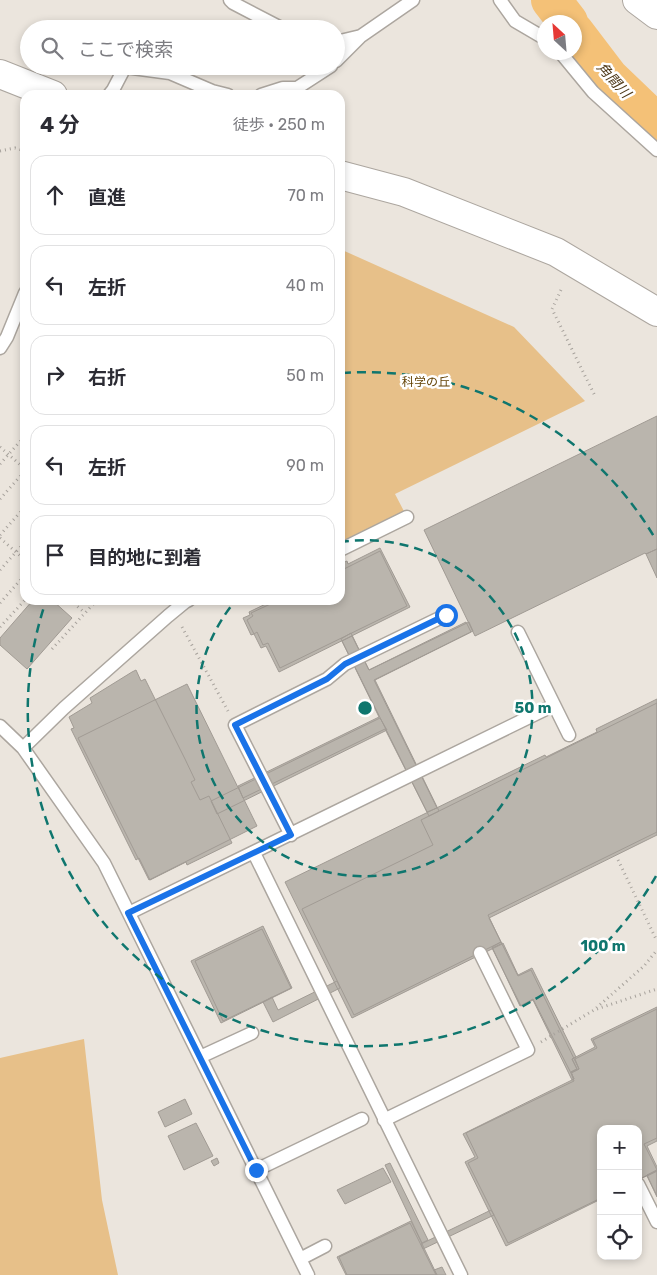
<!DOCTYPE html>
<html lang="ja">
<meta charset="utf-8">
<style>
body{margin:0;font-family:Rubik,"Noto Sans JP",sans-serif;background:#f2f2f3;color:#2b2b33}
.controls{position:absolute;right:15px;bottom:15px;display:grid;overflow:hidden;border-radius:10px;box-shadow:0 2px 8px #0003}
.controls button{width:45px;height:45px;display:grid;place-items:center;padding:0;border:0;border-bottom:1px solid #e1e1e2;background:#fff;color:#2b2b33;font:25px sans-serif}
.compass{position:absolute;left:537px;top:15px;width:45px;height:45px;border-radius:50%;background:#fff;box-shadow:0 2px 8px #0003;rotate:334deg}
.stop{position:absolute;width:15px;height:15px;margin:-11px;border:4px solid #1a73e8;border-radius:50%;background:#fff}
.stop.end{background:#1a73e8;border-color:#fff;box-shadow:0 1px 5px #0008}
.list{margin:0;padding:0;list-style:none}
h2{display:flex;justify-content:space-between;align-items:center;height:65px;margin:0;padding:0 20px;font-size:21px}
h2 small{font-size:16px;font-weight:400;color:#7c7c81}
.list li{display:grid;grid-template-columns:32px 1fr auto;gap:15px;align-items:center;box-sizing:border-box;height:80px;margin:0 10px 10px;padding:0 10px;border:1px solid #e1e1e2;border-radius:15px}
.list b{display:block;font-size:19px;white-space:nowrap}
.list em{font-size:16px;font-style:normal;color:#7c7c81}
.icon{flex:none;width:28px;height:28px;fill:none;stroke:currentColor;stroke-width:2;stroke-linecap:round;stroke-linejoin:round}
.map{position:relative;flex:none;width:657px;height:1275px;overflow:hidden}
.search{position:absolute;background:#fff;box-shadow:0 2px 8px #0003;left:20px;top:20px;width:325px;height:55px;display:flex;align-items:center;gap:12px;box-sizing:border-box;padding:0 18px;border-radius:28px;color:#7c7c81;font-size:19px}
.panel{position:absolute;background:#fff;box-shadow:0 2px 8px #0003;left:20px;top:90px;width:325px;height:515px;border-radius:15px}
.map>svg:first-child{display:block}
</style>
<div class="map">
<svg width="657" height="1275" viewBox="0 0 657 1275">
<rect width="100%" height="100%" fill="#ebe5dd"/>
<path fill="#e7c089" d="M340,249L514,327L585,401L395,494L407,517L340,550Z
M84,1039L102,1200L118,1275H0V1058Z"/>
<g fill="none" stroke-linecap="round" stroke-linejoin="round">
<path stroke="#f4c177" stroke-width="40" d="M551,0L568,22
M574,32L609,78L657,124"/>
</g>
<path fill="#bab5ad" stroke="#a19b94" d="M657,416V549L646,554L645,553L475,636L424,530Z
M380,548L410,607L279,672L266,646L261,648L254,634L251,635L243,618L250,615L249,612L274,600H340V564L347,561L348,564Z
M657,549V578L646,554Z
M380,551L407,606L280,668L268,643L263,645L257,632L254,634L247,620L253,616L251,613L279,600H340V571Z
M33,600H52L72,618L27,669L0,645V638Z
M466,622L471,632L374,680L437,808L427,812L342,641L352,636L369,670Z
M469,622L473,631L375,680L439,811L429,816L385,729L243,798L238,786L379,717L341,639L351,633L369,670Z
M136,670L141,681L145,679L185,759L195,780L191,782L200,800L209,796L232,843L187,865L186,862L150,880L139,858L136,860L71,729L74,728L69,717L92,703L90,698L132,672Z
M187,684L257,826L149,880L78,738Z
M657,699V835L489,918L502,944L352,1018L285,882L545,755L546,757L597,732L596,729Z
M657,703V832L488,915L501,942L354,1015L302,909L433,845L421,820Z
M380,718L387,730L217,814L211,801Z
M263,926L292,988L221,1023L191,961Z
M262,929L291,988L223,1021L195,961Z
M501,942L518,976L531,970L579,1069L571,1073L533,999L520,1006L492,947Z
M503,943L518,975L532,968L576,1057L572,1059L577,1069L571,1072L574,1079L572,1080L533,1000L521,1006L492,948Z
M337,981L340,988L273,1022L263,1002L272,997L278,1010Z
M657,1007V1141L647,1146L657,1167V1171L638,1180V1129H601V1199L506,1246L465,1162L475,1157L463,1134L574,1079L571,1072L577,1069L572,1059L595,1047L591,1039Z
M657,1009V1138L644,1144L657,1170L638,1180V1129H601V1198L508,1243L468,1163L478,1158L466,1133L574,1081L571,1073L579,1069L575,1059L597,1048L593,1040Z
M185,1099L192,1114L165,1127L158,1112Z
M196,1123L213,1156L184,1170L168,1136Z
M217,1158L219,1163L214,1166L211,1161Z
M390,1163L428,1240L422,1243L385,1165Z
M383,1168L391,1182L345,1204L337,1190Z
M657,1170V1196L647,1175Z
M657,1171V1197L647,1176Z
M491,1210L494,1215L423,1249L421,1244Z
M411,1221L437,1275H346L337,1257Z
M410,1223L436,1275H347L339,1257Z
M442,1267L446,1275H437L434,1270Z"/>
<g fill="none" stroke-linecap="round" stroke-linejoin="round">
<g stroke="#aca69f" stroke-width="15">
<path id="service" d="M230,0L233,3L283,29
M500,0L515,21L544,38
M336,42L361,36
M560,52L593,92L657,150
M336,61L361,36L413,0
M109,95L113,90L125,67L170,73L212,91L228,95
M261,95L283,88H297L331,66
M0,348L7,337L25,293
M340,550L407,517
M518,632L569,735
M0,726L23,748L104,863L308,1275
M23,748L64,708L168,616L185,602L189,600
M291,835L235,725L327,679L345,664L446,615
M254,853L461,1275
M129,913L554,705
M200,1057L252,1033
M384,1120L528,1050L480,953
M256,1170L362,1119
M638,1184L657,1222
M300,1259L325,1246"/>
</g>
<g stroke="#aca69f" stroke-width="30">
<path id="tertiary" d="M637,0L657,15
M0,74L53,95
M340,175L404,192L556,252L657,312"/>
</g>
<path stroke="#a7a29c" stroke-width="3" stroke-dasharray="1 4" stroke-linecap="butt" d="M0,151L15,148L25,151
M561,290L552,309L595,396
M0,447L25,469
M0,464L25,436
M0,499L25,471
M0,535L25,507
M0,538L25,560
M0,570L25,542
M70,600L85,613
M0,603L25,575
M0,627L25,600
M182,627L228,711
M52,649L97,600
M618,860L657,941
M597,1009L657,989
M541,1042L594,1010L644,966L657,950"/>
<use href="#service" stroke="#fff" stroke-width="12"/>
<use href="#tertiary" stroke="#fff" stroke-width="28"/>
</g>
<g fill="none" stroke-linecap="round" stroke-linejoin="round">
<path stroke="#1a73e8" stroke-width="6" d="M256,1170L128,913L291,835L235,725L327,679L345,664L446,615"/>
</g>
<g fill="none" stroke="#0f766e" stroke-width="2.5" stroke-dasharray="9 6">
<path d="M340 542A168 168 0 1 1 236 600"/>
<path d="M656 876A336 336 0 0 1 46 601M342 373A336 336 0 0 1 656 540"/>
</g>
<g text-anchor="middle" stroke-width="5" stroke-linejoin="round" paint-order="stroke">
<g font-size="12" fill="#634204" stroke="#fff">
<text x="426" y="386">科学の丘</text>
</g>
<g font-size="14" font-style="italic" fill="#4f3a1a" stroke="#fff">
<text transform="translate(614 80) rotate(48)" y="5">角間川</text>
</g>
</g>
<circle cx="365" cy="708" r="8" fill="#0f766e" stroke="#fff" stroke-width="2.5"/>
<g font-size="15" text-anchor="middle" font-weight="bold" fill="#0f766e" stroke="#fff" stroke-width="5" stroke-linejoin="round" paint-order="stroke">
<text x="533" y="713">50 m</text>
<text x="603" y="951">100 m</text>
</g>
</svg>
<div class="controls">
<button>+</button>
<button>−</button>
<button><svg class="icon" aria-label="locate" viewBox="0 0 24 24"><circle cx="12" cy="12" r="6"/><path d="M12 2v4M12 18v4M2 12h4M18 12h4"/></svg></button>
</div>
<svg class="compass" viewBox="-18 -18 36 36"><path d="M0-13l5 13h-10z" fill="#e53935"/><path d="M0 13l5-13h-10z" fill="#7c7c81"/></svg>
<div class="stop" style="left:446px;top:615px"></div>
<div class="stop end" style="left:256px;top:1170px"></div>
<div class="search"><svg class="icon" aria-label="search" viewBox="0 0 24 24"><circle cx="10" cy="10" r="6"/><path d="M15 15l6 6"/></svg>ここで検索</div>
<section class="panel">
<h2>4 分<small>徒歩 · 250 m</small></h2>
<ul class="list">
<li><svg class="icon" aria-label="ahead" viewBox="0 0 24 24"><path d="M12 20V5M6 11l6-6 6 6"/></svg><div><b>直進</b></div><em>70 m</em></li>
<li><svg class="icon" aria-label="left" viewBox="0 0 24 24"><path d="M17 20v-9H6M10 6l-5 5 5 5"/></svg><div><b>左折</b></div><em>40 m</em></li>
<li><svg class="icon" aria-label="right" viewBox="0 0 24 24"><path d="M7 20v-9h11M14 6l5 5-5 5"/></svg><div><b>右折</b></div><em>50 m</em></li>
<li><svg class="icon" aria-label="left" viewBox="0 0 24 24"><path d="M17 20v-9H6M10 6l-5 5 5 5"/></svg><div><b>左折</b></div><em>90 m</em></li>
<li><svg class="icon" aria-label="arrive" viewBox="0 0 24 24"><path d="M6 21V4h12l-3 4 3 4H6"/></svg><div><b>目的地に到着</b></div></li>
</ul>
</section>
</div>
